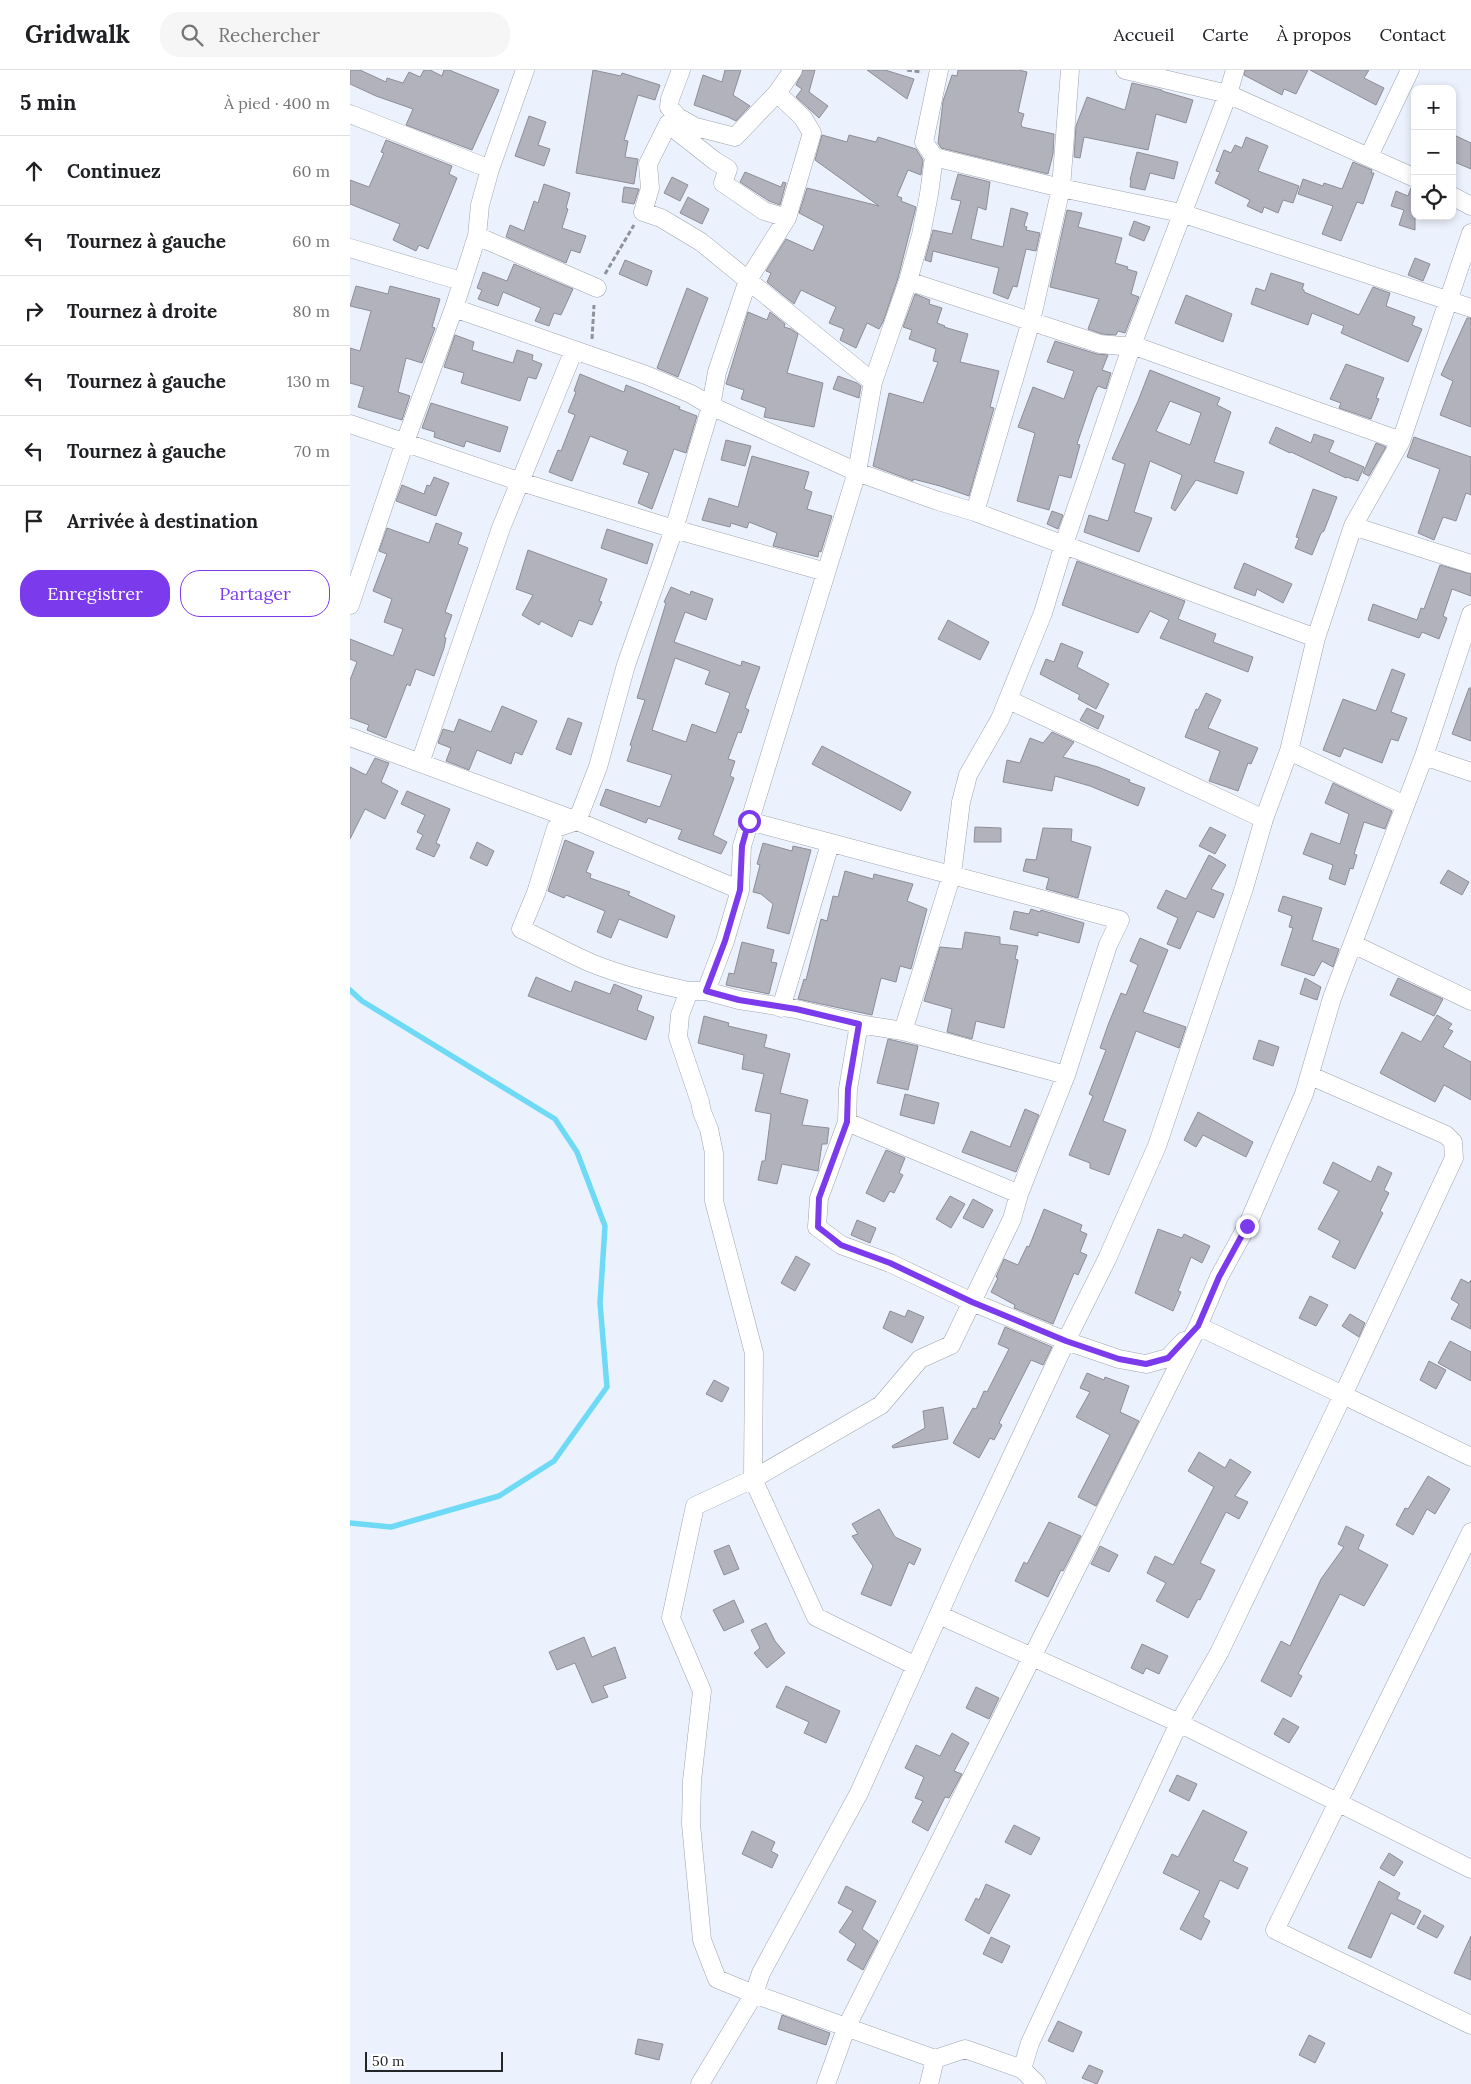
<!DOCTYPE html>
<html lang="fr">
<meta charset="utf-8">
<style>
body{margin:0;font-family:Lora,serif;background:#f6f6f6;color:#202124}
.controls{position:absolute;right:15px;top:15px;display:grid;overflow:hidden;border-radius:10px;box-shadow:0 2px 8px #0003}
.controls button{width:45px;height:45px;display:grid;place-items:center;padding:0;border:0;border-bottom:1px solid #e0e0e0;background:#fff;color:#202124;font:25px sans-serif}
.scale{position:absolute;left:15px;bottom:12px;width:138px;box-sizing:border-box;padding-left:5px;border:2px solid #24272a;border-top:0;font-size:14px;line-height:18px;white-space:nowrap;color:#24272a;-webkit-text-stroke:4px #fff;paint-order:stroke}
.stop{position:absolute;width:15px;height:15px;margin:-11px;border:4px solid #7c3aed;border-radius:50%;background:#fff}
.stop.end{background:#7c3aed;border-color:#fff;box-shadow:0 1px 5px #0008}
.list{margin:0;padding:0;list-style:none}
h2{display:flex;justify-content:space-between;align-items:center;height:65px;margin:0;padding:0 20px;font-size:21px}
h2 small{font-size:16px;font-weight:400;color:#757577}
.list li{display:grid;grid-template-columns:32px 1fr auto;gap:15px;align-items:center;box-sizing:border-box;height:70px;padding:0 20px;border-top:1px solid #e0e0e0}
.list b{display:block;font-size:19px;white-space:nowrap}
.list em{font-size:16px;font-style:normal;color:#757577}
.actions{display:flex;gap:10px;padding:15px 20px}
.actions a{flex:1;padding:11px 0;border:1px solid #7c3aed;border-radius:20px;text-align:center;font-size:18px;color:#7c3aed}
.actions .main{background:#7c3aed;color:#fff}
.icon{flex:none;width:28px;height:28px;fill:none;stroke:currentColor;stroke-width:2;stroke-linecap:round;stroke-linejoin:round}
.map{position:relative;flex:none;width:1121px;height:2014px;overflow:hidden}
header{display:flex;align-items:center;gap:30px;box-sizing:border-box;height:70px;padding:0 25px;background:#fff;border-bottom:1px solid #e0e0e0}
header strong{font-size:24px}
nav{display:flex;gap:28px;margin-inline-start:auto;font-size:18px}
.search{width:350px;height:45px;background:#f6f6f6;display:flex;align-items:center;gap:12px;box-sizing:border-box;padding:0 18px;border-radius:20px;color:#757577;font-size:19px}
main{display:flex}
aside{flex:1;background:#fff}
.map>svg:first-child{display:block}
</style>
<header>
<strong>Gridwalk</strong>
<div class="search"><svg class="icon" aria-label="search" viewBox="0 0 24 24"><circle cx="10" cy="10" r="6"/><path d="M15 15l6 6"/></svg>Rechercher</div>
<nav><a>Accueil</a><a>Carte</a><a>À propos</a><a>Contact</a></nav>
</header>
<main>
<aside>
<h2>5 min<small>À pied · 400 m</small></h2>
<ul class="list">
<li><svg class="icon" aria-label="ahead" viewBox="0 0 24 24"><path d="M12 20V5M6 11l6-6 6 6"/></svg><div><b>Continuez</b></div><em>60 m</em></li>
<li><svg class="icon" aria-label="left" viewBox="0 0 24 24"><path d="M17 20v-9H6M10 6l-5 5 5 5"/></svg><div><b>Tournez à gauche</b></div><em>60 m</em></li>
<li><svg class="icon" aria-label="right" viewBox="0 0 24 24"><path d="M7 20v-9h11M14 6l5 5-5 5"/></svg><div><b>Tournez à droite</b></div><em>80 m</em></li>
<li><svg class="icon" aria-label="left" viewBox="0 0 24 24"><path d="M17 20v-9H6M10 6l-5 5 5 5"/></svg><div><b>Tournez à gauche</b></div><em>130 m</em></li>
<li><svg class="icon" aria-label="left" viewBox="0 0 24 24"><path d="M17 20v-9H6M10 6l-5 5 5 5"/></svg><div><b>Tournez à gauche</b></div><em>70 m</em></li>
<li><svg class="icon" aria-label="arrive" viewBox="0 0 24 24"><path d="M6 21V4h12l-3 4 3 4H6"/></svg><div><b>Arrivée à destination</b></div></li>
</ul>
<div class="actions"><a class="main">Enregistrer</a><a>Partager</a></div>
</aside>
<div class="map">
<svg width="1121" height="2014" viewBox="0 0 1121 2014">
<rect width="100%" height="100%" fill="#ecf2fd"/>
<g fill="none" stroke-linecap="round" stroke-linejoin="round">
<path stroke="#6fdaf6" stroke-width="5.5" d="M0,920L12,931L205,1049L227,1082L255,1156L250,1233L257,1317L204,1391L149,1426L41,1457L0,1453"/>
</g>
<path fill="#b2b2bd" stroke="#8d8d97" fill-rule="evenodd" d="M0,0H10L36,12L37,8L53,13L59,2L70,7L74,0H80L92,6L94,0H99L149,20L122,80L56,55L63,39L26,26L0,14Z
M243,0L271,6L272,3L310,15L305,30L288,25L274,70L278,71L275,87L288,89L284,114L226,103Z
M375,0H391L383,25L400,36L386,51L378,47L344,35L353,5L372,12Z
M453,0H465L459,22L478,36L469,48L446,27L452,19L446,15Z
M517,0H535L564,9L557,29Z
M608,0H669L677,2L668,42L674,44L671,54L672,57L704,64L703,84L698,104L591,78L588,73L593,31L602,5L607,6Z
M895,0H958L946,24L934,19L932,25L894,5Z
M960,0H1019L1014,8L1034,18L1026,35Z
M782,13L812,20V21L843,30L836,53L806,44L798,80L734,67L730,88L724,87L726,56L737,27L775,40Z
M179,46L196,52L188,75L200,79L194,96L165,86Z
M1102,64L1121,73V99L1102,91Z
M472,65L497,72L499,65L526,72L528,67L566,79L573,90L571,105L558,100L547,126L552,128L551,131L566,137L548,208L533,252L529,259L517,253L506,278L490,270L494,259L479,253L486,237L451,220L444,234L417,212L421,203L416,201L436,169L463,181L474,156L449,143L457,118L529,136L465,90Z
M896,67L918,76L908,101L949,116L943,133L933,130L928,143L914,137L912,143L897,136L900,130L865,113L870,102L866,101L874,80L881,83L885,75L892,78Z
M36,70L102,96L99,104L107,108L78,179L69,175L66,181L43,170L50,154L0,134V110L19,117L34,83L31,82Z
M787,82L828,92L824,109L800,103L795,120L780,117L781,110H780Z
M1003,92L1022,100L1021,103H1024L1013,134L1007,132L991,171L972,164L983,136L948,124L953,109L973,116L974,113L992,119Z
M395,102L431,117L433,112L436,113L430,135L419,131L390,112Z
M608,104L640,112L636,140L628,137L621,169L653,177L661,138L678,143L674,156L677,157L676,160L690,163L686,181L676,179L667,217L663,216L658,229L643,223L649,198L583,181L581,192L575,190L583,160L602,164L611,131L601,129Z
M322,107L338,115L330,131L314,123Z
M194,114L220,123L216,138L218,139L212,158L236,166L230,183L221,180L216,193L156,167L160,155L174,161L184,131L188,133Z
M274,117L289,119L284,134L272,132Z
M1061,118H1065V160L1049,155L1054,140L1041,136L1046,121L1058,126Z
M338,127L359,139L352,154L330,143Z
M717,140L732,143L728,157L772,168L765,193L778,197L777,199L787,202L781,224L789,227L775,263L768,261L766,265L752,264L738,259L749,229L700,217Z
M784,151L800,157L794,171L779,165Z
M1065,188L1080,194L1073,211L1058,205Z
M275,190L302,201L297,216L269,204Z
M164,194L223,219L211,245L204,243L199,256L185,251L191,238L153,222L148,236L128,229L132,220L127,218L133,202L157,211Z
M921,203L954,214L952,219L954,220V222L1009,245L1023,217L1040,223L1036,236L1065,247L1062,255L1072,259L1058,292L991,263L994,256L962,243L958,255L901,234L906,218L915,221Z
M6,216L38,224L40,216L90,229L82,257L85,258L72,293L56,288L48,322L60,326L52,350L8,337L14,317L0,313V278L10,281L21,241L0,236Z
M337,218L358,228L328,307L307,298Z
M565,224L580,230L579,234L592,238L587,253L595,256L594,257L618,264L610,292L649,301L640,337L644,338L619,426L590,416L563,409V411L523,396L539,323L573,333L588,292L583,291L586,279L559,269L562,260L553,257Z
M836,225L882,244L873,272L825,253Z
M398,242L417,250L420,242L435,254L434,257L441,259L448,264L437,303L473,313L464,357L414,347L416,338L391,329L394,320L376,314Z
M1117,248H1121V357L1090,345L1103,311L1091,305Z
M105,265L124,272L122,280L163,293L167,280L183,285L182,290L192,294L186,309L178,307L170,331L111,313L114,303L94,297Z
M705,271L747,284L758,285L752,300L761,303L756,319L748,316L744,324L727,374L730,375L721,408L709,405L699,440L667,431L685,363L668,357L683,317L714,329L724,301L697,292Z
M996,294L1034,308L1026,328L1029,329L1021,349L989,338L991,333L980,329Z
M800,300L870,328L867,335L881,342L864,392L894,402L887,424L846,410L825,441L821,438L832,405L800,391L784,442L802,448L789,482L734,462L739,445L758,451L775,394L762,389L788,331ZM820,331L851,343L840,375L806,361Z
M230,304L274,322L276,315L330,337L329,339L347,346L336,383L324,379L302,439L288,433L299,403L273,394L278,381L240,366L222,411L199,402L208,380L211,381L225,345L218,342L226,322L224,321Z
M488,306L507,313L511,316L509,328L483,319Z
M81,333L158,357L150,382L116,371L114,377L84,367L85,362L72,358Z
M926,357L961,373L964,364L984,371L979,382L1014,397L1008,411L997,407L996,408L941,382L940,383L919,373Z
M1064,367L1121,387V425L1116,423L1106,451L1093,447L1084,470L1068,463L1090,399L1057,387Z
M376,370L401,376L395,396L371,390Z
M1026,373L1036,377L1019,406L1013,403Z
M402,386L459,402L454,419L462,422L457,439L482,446L471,482L469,481L468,487L423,476L427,463L399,452L397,458L381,453L380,457L352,450L359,428L388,437Z
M84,407L99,413L86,446L46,431L52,415L74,424L77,415L80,416Z
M963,419L987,427L974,461L971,463L962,485L945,478L949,468L946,467Z
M702,441L713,445L708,459L697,454Z
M86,453L112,463L108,474L118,478L95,542L102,545L94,567L96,568L94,578L84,606L66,599L60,616L57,614L36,668L17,660L19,655L0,648V610L7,592L0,589V569L43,586L53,559L34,552L42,529L23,521L37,484L29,481L37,458L79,473Z
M257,459L303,474L297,494L251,478Z
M178,480L257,509L249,531L252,532L242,555L229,550L222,567L191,551L189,555L172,545L183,525L166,519Z
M727,491L835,531L828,549L866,564L863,572L903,587L898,602L810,568L819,550L800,541L788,563L712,535Z
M894,493L942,514L933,533L907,519L905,526L884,518Z
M1090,495L1121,504V526L1102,519L1093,546L1097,548L1089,569L1072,562L1069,568L1018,550L1023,534L1067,550L1071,538L1074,539Z
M321,517L340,525L341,521L363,529L356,550L335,542L324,572L391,596L392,591L410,597L395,638L399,640L391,663L388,662L378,689L385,691L380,706L384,708L363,765L377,772L371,784L328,769L332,760L298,748L296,753L250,735L256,719L310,737L322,705L277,691L282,676L280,675L295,630L287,628L316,533L314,532ZM325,588L360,601L355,614L380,623L366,663L342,654L336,672L302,660Z
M598,550L639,572L630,590L588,569Z
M711,573L733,582L727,597L759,614L746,639L728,629L730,625L690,604L696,589L704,592Z
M1042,599L1055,604L1041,642L1057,648L1048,671L1041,669L1032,693L994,678L990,687L973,680L993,629L1026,641Z
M1119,618H1121V671L1102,664Z
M856,623L871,630L858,658L908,678L901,694L898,693L888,721L859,711L870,681L835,667L846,639L848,640Z
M152,636L187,651L172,685L165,682L161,694L127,680L119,700L96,691L101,678L88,673L93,659L104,662L109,649L141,662Z
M737,638L754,646L748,659L730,650Z
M218,648L232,653L221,685L206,679Z
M702,662L724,672L713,687L748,697L780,710L779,712L795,718L788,736L740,716L705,706L702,721L653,712L657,690L670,693L680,668L693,673Z
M472,676L561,722L551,741L462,694Z
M25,688L39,693L31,712L48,721L35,749L15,739L0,769V697L16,705Z
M983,713L1042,741L1035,759L1014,752L1004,784L1007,785L1003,799L1000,798L995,815L979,809L983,795L953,784L961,763L990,774L999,744L975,733Z
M57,721L100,739L86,773L90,775L84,787L66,779L73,765L67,762L75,745L51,734Z
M625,757L651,758V772H624Z
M860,757L876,765L865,784L849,776Z
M693,758L722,759L721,771L741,777L728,828L696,819L699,808L673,801L676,789L686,790Z
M215,770L244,782L236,802L241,804L240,808L280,822L278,825L325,846L317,868L269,849L261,868L247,862L255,841L216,825L214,828L198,821Z
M127,772L144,781L137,796L120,788Z
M413,773L442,781L443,776L461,780L439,864L417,858L423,834L411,824L403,822L410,795L407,794Z
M859,785L876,795L861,819L874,824L864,848L847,841L830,879L817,874L828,848L807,838L816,820L836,829Z
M1098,800L1119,812L1112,825L1090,813Z
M495,801L523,809L524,804L563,814L557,831L577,839L561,899L550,896L546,912L531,908L522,945L448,929L454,909L456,910L471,849L477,851L483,826L488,827Z
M933,826L972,838L962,870L989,879L983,897L972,891L964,906L931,895L943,858L939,857L942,846L928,841Z
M681,839L690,842L691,840L734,853L729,873L688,862V866L660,859L664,841L679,844Z
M615,862L650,867V874L668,876L665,889L668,890L654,958L626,951L622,969L597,962L602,939L574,931L590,877L612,879Z
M790,868L818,880L793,942L836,957L829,978L786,961L753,1051L776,1060L759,1105L740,1098V1093L719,1085L743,1026L739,1024L756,980L750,978L758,955L771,923L776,925L788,895L780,891Z
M392,872L424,880L421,892L427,893L419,924L376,915L379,903L384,904Z
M186,907L221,922L225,911L260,924L264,914L292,926L287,940L304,947L296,970L178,926Z
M955,908L971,917L967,930L950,924Z
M1048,908L1093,929L1084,946L1040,925Z
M1087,945L1102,954L1098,959L1103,961L1093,977L1121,992V1030L1094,1015L1085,1032L1030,1003L1052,962L1071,972Z
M354,946L379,953L378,956L417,965L414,977L440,984L430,1023L458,1030L452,1055L479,1058L477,1074H472L468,1101L432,1094L427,1114L408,1110L412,1091H415L421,1044L405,1041L414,1004L392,999L394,985L348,973Z
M538,969L568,976L558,1020L527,1013Z
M909,970L929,977L923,996L903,989Z
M555,1024L589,1033L584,1054L550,1045Z
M675,1039L689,1045L666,1102L612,1082L621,1061L660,1077Z
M848,1042L903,1072L896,1087L853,1065L846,1077L834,1070Z
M536,1080L555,1088L549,1103L553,1105L544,1123L540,1121L534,1132L516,1123Z
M983,1092L1021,1112L1028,1096L1042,1103L1034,1120L1039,1123L1030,1141L1033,1143L1005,1199L982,1187L990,1171L968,1159L989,1121L973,1113Z
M600,1126L615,1134L601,1158L586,1149Z
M623,1129L643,1140L633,1158L613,1148Z
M694,1139L732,1155L730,1161L737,1164L730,1182L737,1185L728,1205L724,1203L703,1254L664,1238L665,1235L641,1222L648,1208L646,1207L654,1189L668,1195L677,1176L679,1177Z
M507,1150L526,1158L520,1173L501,1165Z
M808,1159L832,1168L834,1164L860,1176L852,1193L841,1187L828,1221L831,1222L823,1241L785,1223Z
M446,1186L460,1194L445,1221L431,1213Z
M1111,1209L1119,1213L1121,1210V1259L1101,1249L1109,1234L1101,1229Z
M960,1226L978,1235L966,1256L949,1248Z
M558,1240L574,1247L562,1273L533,1258L540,1241L555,1247Z
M1000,1244L1015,1253L1009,1267L992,1256Z
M655,1257L702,1277L693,1295L681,1290L649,1353L652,1355L644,1370L640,1368L629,1388L603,1373L623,1338L626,1339L634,1321L637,1322L659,1279L648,1274Z
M1100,1271L1121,1282V1311L1088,1293Z
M1079,1291L1096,1300L1086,1319L1070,1310Z
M737,1303L754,1310L755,1307L779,1316L770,1342L789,1351L746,1436L728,1427L760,1365L726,1347L740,1322L730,1318Z
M364,1310L379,1318L372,1332L356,1324Z
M593,1337L598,1369L543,1378L542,1376L575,1358L573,1341Z
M849,1382L875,1398L880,1389L901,1402L885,1426L898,1432L889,1449L876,1442L850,1493L865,1500L850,1530L848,1529L838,1548L806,1531L816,1513L797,1503L805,1486L823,1495L864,1417L838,1401Z
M1078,1406L1100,1419L1085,1444L1077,1439L1063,1465L1046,1455L1055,1438L1058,1439Z
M529,1439L545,1467L571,1479L564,1495L559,1492L541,1536L511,1524L523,1496L502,1466L508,1464L502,1454Z
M699,1452L731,1466L713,1501L711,1500L698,1527L665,1511L674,1492L677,1494Z
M996,1456L1014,1465L1008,1479L1038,1495L1014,1536L990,1524L948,1604L952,1606L941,1627L911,1611L931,1571L940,1576L971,1509L994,1477L988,1474Z
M379,1475L389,1499L374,1505L364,1481Z
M750,1476L768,1485L759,1502L741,1494Z
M384,1530L394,1552L374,1561L363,1540Z
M416,1553L425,1571L435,1583L417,1598L404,1583L410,1578L401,1560Z
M234,1567L242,1587L265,1577L276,1608L253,1616L258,1627L242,1633L225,1593L207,1600L199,1582Z
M792,1574L818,1586L809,1604L796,1598L793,1604L781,1598Z
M436,1616L490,1641L476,1673L454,1663L459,1652L426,1637Z
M626,1617L649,1628L639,1649L616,1638Z
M933,1648L949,1657L939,1673L924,1664Z
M602,1663L619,1673L604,1701L612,1704L599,1728L595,1727L578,1761L562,1752L573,1731L565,1728L574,1707L555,1698L566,1675L590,1686Z
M827,1705L847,1714L839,1731L819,1721Z
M853,1740L897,1762L883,1791L898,1798L888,1819L870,1810L853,1847L860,1851L851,1870L830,1859L850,1821L813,1803L822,1784L828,1787Z
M664,1755L690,1768L681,1785L655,1772Z
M402,1761L425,1772L421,1781L428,1785L422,1798L392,1784Z
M1039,1783L1053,1792L1044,1806L1030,1798Z
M1029,1811L1050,1823L1047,1829L1071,1841L1064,1855L1041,1843L1021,1888L998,1878Z
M636,1814L660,1825L639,1864L615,1850L626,1828L629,1830Z
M496,1816L526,1831L512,1859L528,1871L513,1900L497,1890L506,1874L489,1862L503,1841L488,1833Z
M1074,1845L1094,1856L1087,1868L1067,1858Z
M1121,1866V1910L1104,1903Z
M641,1867L660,1876L652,1893L633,1884Z
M432,1945L480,1963L476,1975L428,1959Z
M708,1951L732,1962L723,1982L698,1971Z
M959,1965L975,1973L965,1993L949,1985Z
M288,1969L313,1974L309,1990L285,1984Z
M739,1995L753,2001L747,2014L732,2008Z"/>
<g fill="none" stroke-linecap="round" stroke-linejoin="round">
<g stroke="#9ea4ad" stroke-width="19">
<path id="minor" d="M331,0L320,29L319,37L328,47L342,55
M775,0L878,24L1065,108
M427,23L453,48L462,63L437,148
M0,44L140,99
M318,54L365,91L378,99L373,113L414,141L437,148L398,210L367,302L361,336L324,459L276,595L248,697L227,751L390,820
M318,54L298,94L300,118L293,142L311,148L351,172L523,312
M318,54L346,57L385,67L427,23L443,0
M1019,86L1060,0
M584,87L711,118L831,143L1121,238
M1102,126L1121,136
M127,166L247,218
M0,178L111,211
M558,211L750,274L772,276L782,275L1051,371
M104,238L296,305L341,324L361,336L507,402L588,431L625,442L966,568
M0,354L171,412L324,459L476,502
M625,442L681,251L711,118L720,0
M1003,456L1121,494
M0,535L55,372L104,238L127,166L130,135L140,99L175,0
M659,630L914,749
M0,667L227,751L206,758L186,823L171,859C195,870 218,883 241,893C273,906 306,914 339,921L330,945L328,967L350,1032L352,1042L359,1059L364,1083V1131L404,1283L403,1409L345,1436L321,1548L352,1621L342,1711L341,1754L352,1870L367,1909L404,1924L585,1989L615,1979L672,1999
M939,681L1055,735
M1074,686L1121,702
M70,693L151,458L224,280
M399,751L770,850L758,875L716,1005L669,1124L662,1149L601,1275L570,1289L531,1335L403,1409L466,1547L566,1596
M1003,874L1121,931
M339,921H356L375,871L390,820L392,776L507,402L523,312L558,211L571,165L579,124L584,87L574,72L589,0
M356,921L389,930L446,939L509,954L553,961L716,1005
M431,938L480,774
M509,954L498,1019L497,1052L469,1128L467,1157L491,1175L540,1193L622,1232L716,1271L769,1289L796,1294L818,1288L834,1271
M553,961L602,804L611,732L618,705L650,649L693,543L714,474L782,275L878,24L885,0
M961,1006L1096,1065L1103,1072L1104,1088L993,1325L1121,1387
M497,1052L669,1124
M1121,1462L925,1860L1121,1955
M589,1545L829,1653L1121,1799
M350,2014L404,1924L411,1903L509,1723L613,1490L716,1271L757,1189L807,1076L894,818L914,749L939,681L966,568L1003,456L1051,371L1121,163
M476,2014L497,1956L848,1256L869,1207L897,1156L954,1024L982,928L1074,686L1121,544
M579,2014L585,1989
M687,2014L672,1999L680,1973L829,1653L869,1583L993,1325L848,1256"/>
</g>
<path stroke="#8e939a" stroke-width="3" stroke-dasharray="5 2.5" stroke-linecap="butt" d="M557,0L572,2
M255,204L284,155
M242,269L244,235"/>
<use href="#minor" stroke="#fff" stroke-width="18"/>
</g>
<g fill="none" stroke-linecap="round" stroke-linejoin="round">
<path stroke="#7c3aed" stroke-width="6" d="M399,751L392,776L390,820L375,871L356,921L389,930L446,939L509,954L498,1019L497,1052L469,1128L468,1157L491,1175L540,1193L622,1232L716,1271L769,1289L796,1294L818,1288L848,1256L869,1207L897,1156"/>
</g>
</svg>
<div class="controls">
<button>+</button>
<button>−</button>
<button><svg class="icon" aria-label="locate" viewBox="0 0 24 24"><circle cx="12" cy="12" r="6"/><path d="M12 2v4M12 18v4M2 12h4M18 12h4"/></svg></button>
</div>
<div class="scale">50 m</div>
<div class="stop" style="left:399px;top:751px"></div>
<div class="stop end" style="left:897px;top:1156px"></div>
</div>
</main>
